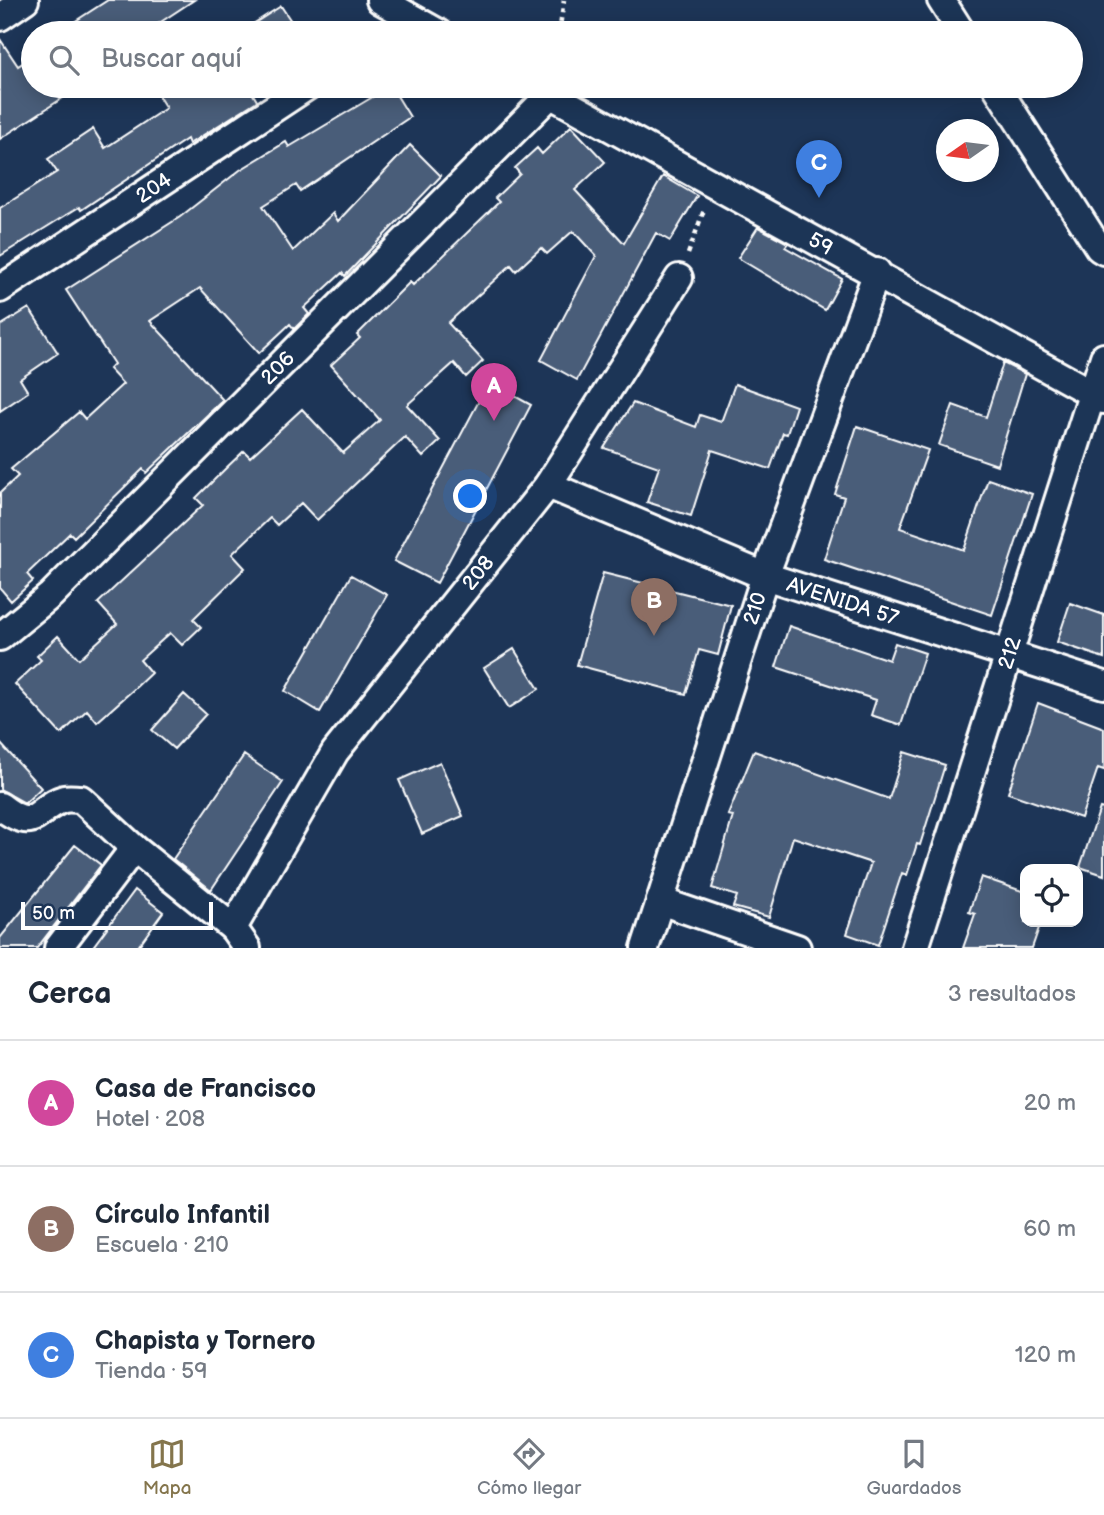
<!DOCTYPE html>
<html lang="es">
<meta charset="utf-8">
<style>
body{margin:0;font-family:"Balsamiq Sans",sans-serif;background:#f6f6f7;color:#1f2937}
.controls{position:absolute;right:21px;bottom:21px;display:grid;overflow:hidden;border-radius:14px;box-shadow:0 4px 18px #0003}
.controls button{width:63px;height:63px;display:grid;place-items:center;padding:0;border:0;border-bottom:2px solid #e0e1e3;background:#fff;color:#1f2937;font:35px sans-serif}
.compass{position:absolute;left:936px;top:119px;width:63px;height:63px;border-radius:50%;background:#fff;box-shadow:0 4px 18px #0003;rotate:256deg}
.scale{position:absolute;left:21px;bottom:18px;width:192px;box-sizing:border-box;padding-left:7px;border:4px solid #fff;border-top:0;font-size:19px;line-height:24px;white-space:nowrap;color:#fff;-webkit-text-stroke:5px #1d3557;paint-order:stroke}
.you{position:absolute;left:471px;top:497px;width:24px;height:24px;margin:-18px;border:5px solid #fff;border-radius:50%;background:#1a73e8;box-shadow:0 0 0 10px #1a73e833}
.badge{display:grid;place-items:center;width:46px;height:46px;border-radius:50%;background:#84754c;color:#fff;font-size:23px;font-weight:700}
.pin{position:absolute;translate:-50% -58px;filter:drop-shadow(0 2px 4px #0008)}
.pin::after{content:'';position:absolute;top:37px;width:24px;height:21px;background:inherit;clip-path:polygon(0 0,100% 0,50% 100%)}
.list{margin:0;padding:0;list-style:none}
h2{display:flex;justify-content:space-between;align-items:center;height:91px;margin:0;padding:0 28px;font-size:30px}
h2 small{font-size:23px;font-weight:400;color:#747a83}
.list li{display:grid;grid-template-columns:46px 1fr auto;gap:21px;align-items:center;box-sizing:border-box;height:126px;padding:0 28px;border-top:2px solid #e0e1e3}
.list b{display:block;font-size:26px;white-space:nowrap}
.list p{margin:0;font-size:23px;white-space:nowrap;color:#747a83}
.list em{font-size:23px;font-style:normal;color:#747a83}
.icon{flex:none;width:38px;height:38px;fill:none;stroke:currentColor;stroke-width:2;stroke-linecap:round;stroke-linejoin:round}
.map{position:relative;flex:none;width:1104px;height:948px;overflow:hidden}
.search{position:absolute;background:#fff;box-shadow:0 4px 18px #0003;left:21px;right:21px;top:21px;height:77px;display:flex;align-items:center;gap:18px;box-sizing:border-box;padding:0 24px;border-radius:38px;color:#747a83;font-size:26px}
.sheet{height:469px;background:#fff}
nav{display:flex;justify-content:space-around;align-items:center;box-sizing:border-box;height:98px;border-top:2px solid #e0e1e3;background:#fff;font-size:19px;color:#747a83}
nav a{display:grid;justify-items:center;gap:4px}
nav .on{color:#84754c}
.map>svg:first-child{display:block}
</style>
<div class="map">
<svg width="1104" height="948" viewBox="0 0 1104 948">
<rect width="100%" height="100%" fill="#1d3557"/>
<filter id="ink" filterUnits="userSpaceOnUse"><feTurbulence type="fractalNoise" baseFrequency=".0143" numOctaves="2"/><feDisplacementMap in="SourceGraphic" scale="14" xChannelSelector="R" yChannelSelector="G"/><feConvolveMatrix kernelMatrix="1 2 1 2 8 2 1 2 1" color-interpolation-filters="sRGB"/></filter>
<g filter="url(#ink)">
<path fill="#4a5d79" stroke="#fff" stroke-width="2" d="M108,0H194L144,33H57Z
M281,6L299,33H239Z
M0,39L18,66L33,56V86H81L0,139Z
M152,86H248L257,101L189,144L187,139L81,210L79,207L0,256V208L57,172L48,159L93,129L105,148L166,108Z
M391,86L410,117L300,191L296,185L263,206L293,251L333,213L338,221L410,145L441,176L345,276L342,273L304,308L309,314L294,329L290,324L259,353L200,288L150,321L223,400L146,473L143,469L74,537L70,533L27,574L33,581L11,601L0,588V493L18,476L11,469L79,412L85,419L123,384L109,369L114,364L66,290L180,217L240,170L286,142L289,147Z
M571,126L605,162L575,190L624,243L663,176L697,196L670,241L656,233L577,380L541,360L596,256L573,231L547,254L541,248L516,271L511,265L448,323L483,361L466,377L454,363L407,405L440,441L423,457L405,437L317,520L301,503L277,525L270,518L232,554L245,568L193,619L201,627L182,645L170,633L140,660L151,673L133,690L97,722L87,710L61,734L15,684L41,660L37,656L58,636L79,659L117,624L98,603L203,505L196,498L225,469L244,451L250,457L302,409L343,453L380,420L331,365L360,338L357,335L410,282L413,285L499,202L495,198L520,174L515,168L537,148L542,154Z
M758,227L788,243L785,247L842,279L825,310L738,258Z
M29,308L58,353L20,379L28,392L0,411V326Z
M1003,363L1025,374L997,465L939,445L953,405L986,417Z
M489,382L531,405L437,583L394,561Z
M735,384L796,406L787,434L783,433L770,469L712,450L691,516L647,502L659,467L604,448L633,403L696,427L700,415L721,422Z
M857,426L928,450L900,528L964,550L988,479L1032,494L992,615L824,559L844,497L835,494Z
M603,573L731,605L718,655L699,650L686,694L577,665Z
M351,575L387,595L320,712L285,691Z
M1070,603L1104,615V658L1057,642Z
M789,626L889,660L895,643L925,653L901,725L871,715L876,700L776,667Z
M514,649L539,689L509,708L484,668Z
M184,694L206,714L174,749L152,730Z
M1038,703L1104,728V770L1098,768L1081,818L1008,793Z
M0,743L41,788L25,803L0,789Z
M754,751L889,799L904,752L945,765L920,845L917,844L907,875L902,873L878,945L847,934L871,863L793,837L769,917L733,907L737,896L712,888L733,816L728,815Z
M244,755L283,782L211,890L173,859Z
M440,762L463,816L422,834L399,780Z
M1100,808L1104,809V875L1080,867Z
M75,845L101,865L37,948H0V938Z
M981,877L1025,892V922H1041L1032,948H963L975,914L969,912Z
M135,890L163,912L137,948H92Z"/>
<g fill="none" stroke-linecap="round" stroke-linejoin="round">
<g stroke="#fff" stroke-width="32">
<g id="minor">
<path d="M380,0L439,33"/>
<path d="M941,0L962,33"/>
<path d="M0,17L25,0"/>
<path d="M996,86L1099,248L1104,251"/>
<path id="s1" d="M537,87L1104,400"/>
<path id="s2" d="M0,289L308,86"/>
<path id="s3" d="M548,485L765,576L1104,685"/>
<path id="s4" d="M0,637L51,595L551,94"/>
<path d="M0,806C38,836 35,807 64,799C69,798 76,799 81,799L134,848L233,928"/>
<path d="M660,901L797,948"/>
<path d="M58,948L134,848"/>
<path id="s5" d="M247,948L233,928L335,752L548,485L679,278"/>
<path id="s6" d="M645,948L765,576L877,272"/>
<path id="s7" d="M915,948L1104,357"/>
</g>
</g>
<path stroke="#fff" stroke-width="4.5" stroke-dasharray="5 5" stroke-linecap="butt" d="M559,33L564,0
M688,254L705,207"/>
<use href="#minor" stroke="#1d3557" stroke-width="26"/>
</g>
</g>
<g text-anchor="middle" stroke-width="7" stroke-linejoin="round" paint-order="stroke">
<g font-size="21" fill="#fff" stroke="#1d3557">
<text dy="7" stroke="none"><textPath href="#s2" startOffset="184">204</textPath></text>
<text dy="7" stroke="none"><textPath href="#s1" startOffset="324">59</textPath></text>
<text dy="7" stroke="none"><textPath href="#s4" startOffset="387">206</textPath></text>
<text dy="7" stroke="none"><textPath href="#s5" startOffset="457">208</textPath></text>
<text dy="7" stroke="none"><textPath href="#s3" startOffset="317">AVENIDA 57</textPath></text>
<text dy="7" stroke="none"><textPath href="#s6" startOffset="357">210</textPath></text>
<text dy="7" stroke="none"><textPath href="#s7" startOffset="310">212</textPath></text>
</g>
</g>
</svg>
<div class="controls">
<button><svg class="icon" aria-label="locate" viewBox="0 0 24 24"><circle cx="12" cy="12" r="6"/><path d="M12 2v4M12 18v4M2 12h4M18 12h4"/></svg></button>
</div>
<svg class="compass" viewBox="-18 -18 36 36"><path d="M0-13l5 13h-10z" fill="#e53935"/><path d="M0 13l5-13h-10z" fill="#747a83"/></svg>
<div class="scale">50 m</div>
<div class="you"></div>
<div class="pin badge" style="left:494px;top:421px;background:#d1479c">A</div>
<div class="pin badge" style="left:654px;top:636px;background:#8d6e63">B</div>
<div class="pin badge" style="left:819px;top:198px;background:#3f7fe0">C</div>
<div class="search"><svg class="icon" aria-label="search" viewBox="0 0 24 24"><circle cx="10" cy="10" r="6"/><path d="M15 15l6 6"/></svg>Buscar aquí</div>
</div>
<section class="sheet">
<h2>Cerca<small>3 resultados</small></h2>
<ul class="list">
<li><span class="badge" style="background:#d1479c">A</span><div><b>Casa de Francisco</b><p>Hotel · 208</p></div><em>20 m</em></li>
<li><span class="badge" style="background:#8d6e63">B</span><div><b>Círculo Infantil</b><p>Escuela · 210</p></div><em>60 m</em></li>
<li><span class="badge" style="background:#3f7fe0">C</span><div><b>Chapista y Tornero</b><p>Tienda · 59</p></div><em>120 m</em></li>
</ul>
</section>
<nav>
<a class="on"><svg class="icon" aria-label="map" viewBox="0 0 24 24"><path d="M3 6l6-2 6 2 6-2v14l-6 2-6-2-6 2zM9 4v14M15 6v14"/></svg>Mapa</a>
<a><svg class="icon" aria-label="directions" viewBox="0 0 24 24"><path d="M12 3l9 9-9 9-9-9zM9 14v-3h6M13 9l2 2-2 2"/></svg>Cómo llegar</a>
<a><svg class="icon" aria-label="saved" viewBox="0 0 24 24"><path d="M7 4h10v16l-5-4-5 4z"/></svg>Guardados</a>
</nav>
